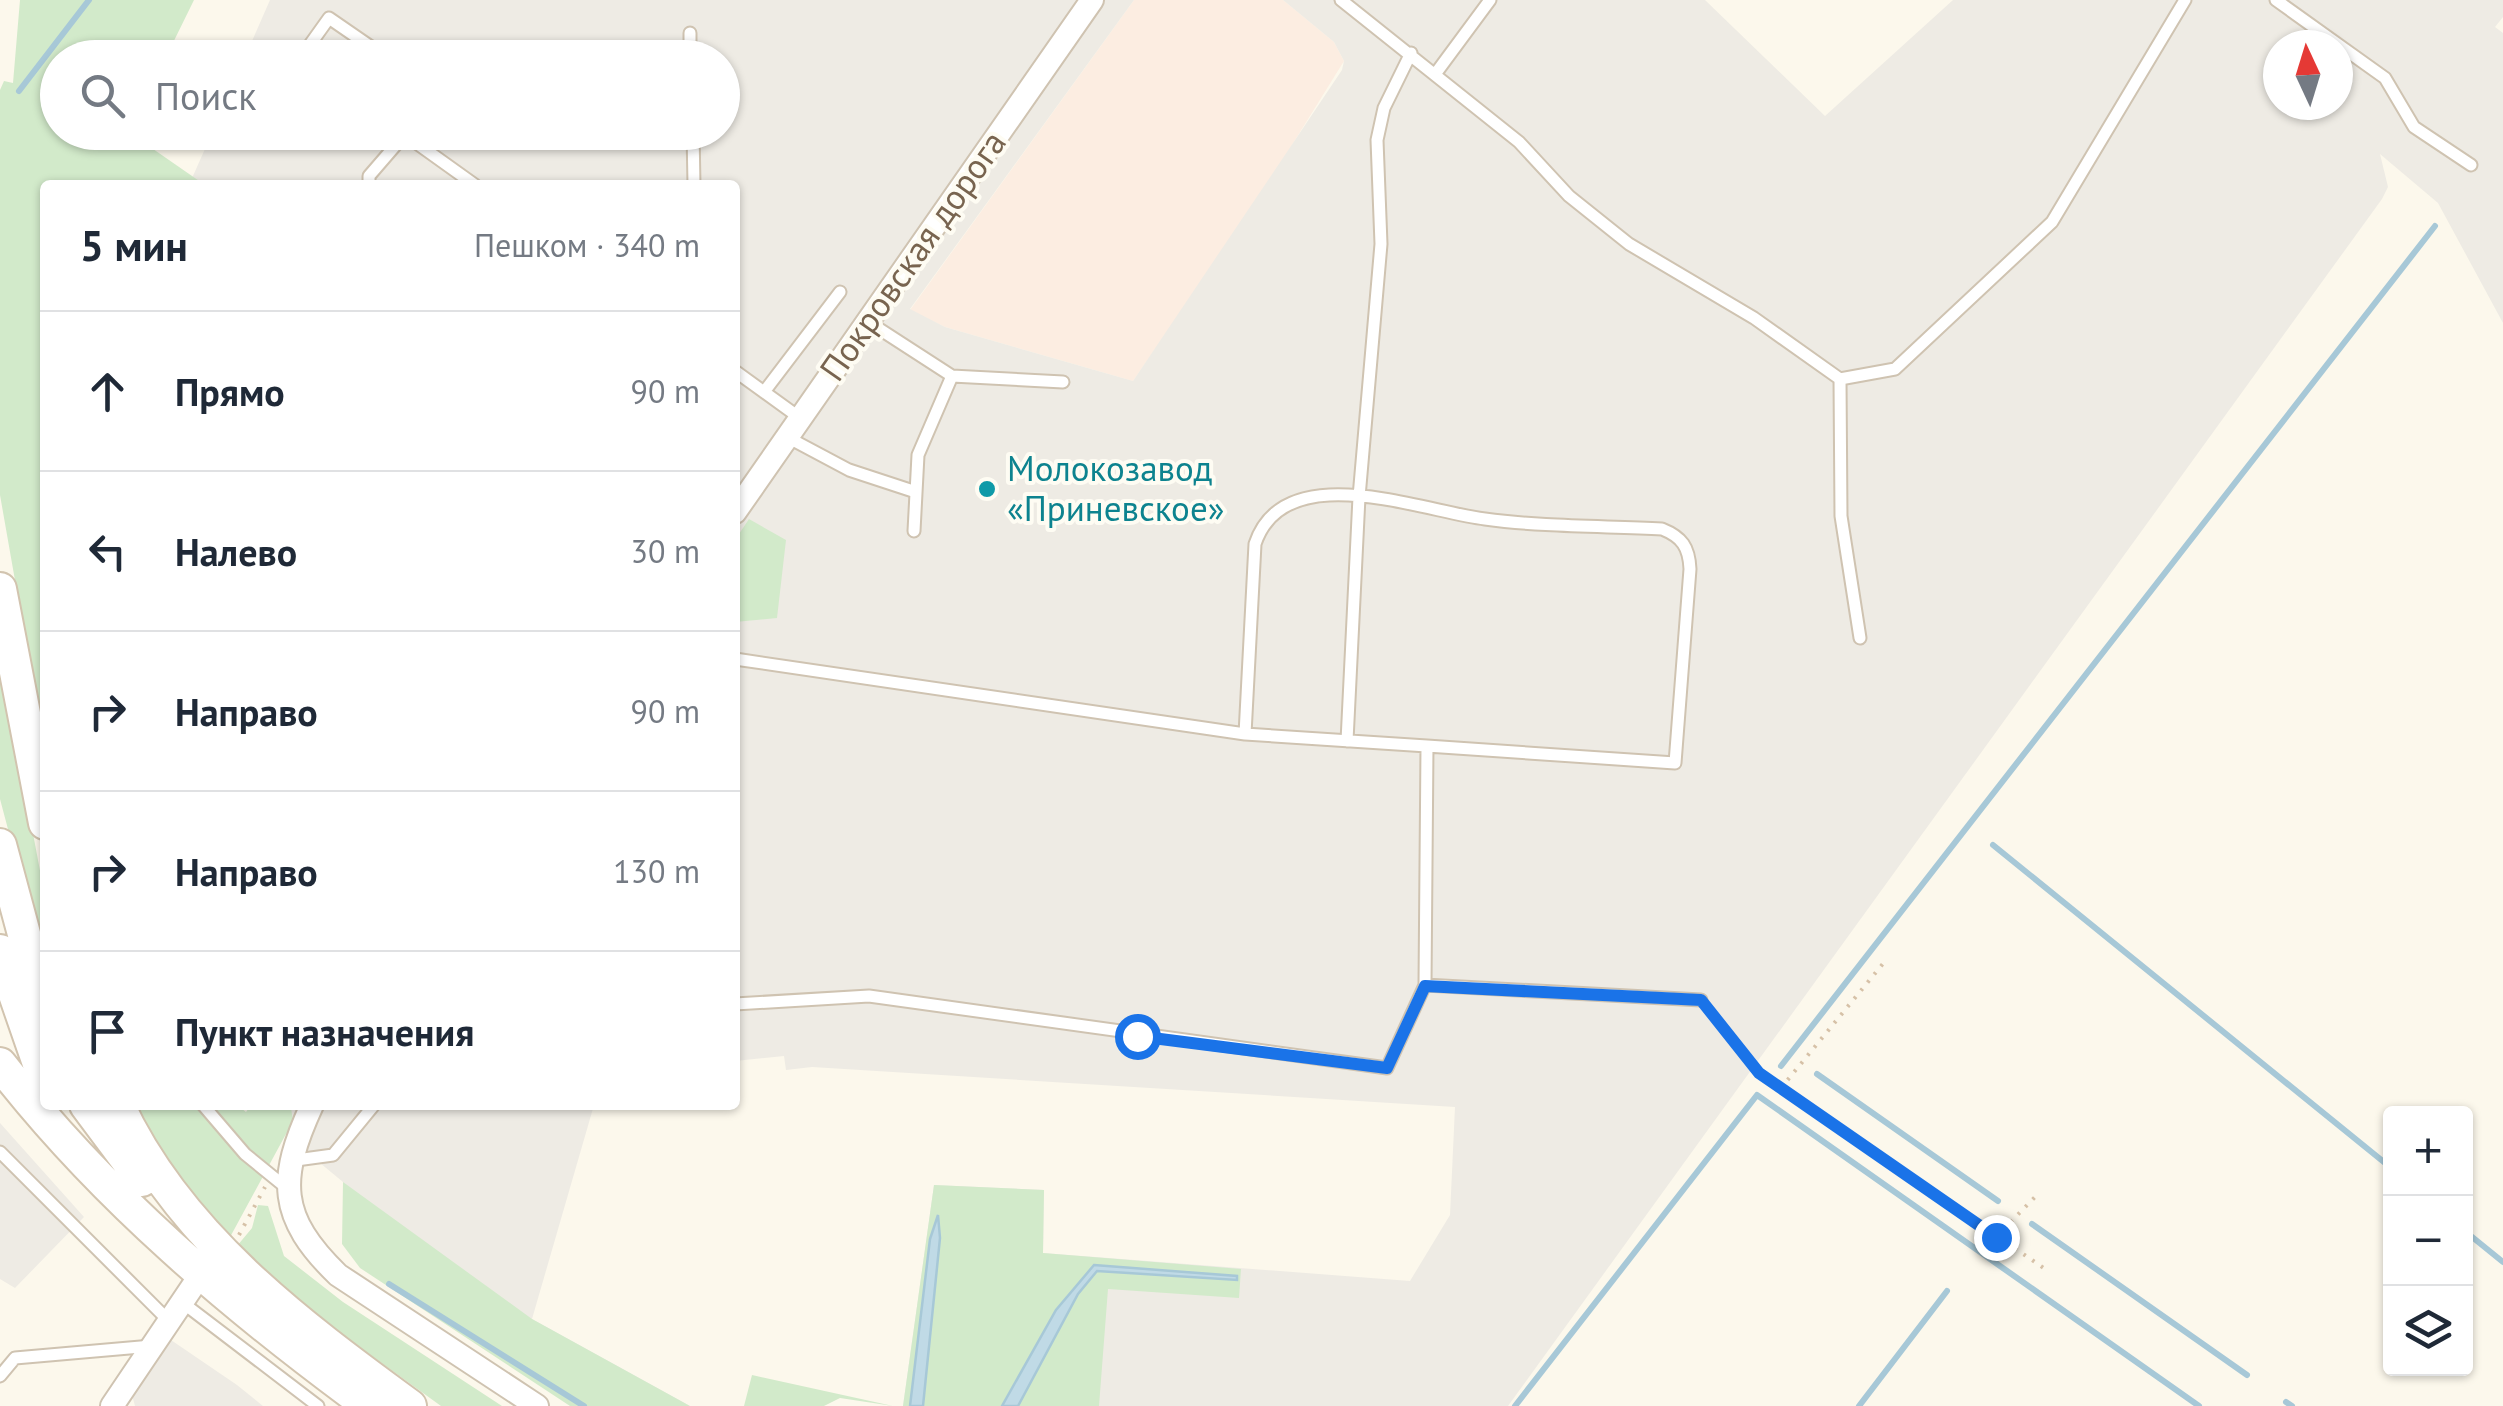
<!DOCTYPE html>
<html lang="ru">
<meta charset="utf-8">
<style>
body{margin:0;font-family:"PT Sans",sans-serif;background:#f6f6f7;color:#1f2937}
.controls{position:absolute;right:30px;bottom:30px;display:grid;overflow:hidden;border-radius:10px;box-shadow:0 2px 8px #0004}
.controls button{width:90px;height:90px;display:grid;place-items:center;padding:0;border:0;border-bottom:2px solid #e0e1e3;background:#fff;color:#1f2937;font:50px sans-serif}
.compass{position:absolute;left:2263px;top:30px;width:90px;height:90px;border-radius:50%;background:#fff;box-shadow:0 2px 8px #0004;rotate:356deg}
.stop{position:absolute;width:30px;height:30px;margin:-22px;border:8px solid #1a73e8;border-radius:50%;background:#fff}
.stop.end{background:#1a73e8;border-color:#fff;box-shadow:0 2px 10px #0008}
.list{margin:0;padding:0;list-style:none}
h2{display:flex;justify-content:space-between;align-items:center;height:130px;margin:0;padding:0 40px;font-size:42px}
h2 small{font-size:32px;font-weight:400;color:#747a83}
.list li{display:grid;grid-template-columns:65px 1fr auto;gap:30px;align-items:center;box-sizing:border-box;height:160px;padding:0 40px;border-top:2px solid #e0e1e3}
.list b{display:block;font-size:38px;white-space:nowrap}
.list em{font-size:32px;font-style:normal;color:#747a83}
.icon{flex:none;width:55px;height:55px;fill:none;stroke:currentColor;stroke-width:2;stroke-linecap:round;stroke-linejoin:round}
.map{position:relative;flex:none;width:2503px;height:1406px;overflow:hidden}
.search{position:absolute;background:#fff;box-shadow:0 2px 8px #0004;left:40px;top:40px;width:700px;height:110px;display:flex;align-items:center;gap:25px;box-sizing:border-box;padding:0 35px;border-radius:55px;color:#747a83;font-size:38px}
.panel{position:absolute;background:#fff;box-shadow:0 2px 8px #0004;left:40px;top:180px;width:700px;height:930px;border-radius:10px}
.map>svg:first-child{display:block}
</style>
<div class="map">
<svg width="2503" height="1406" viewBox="0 0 2503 1406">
<rect width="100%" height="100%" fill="#fcf8ec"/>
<path fill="#fcede1" d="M1134,0H1283L1334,42L1344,61L1258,200L1133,381L945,327L910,310Z"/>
<path fill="#eeebe4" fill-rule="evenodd" d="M270,0H1134L910,309L945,327L1133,381L1342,70L1344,61L1334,42L1283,0H1705L1825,116L1953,0H2503V17L2495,27L2503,33V323L2438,203L2380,154L2388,187L2382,199L1508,1406H903L934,1185L1044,1190L1043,1253L1410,1281L1450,1215L1455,1107L812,1067L786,1070L784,1056L735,1061V185H189L212,133L722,132V58L245,57ZM2278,45H2338V105H2278Z
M250,1105H594L532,1319L690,1406L479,1311L343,1182Z
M0,1123L84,1217L15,1288L0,1279Z
M168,1338L237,1385L263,1406H135L131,1391Z"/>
<path fill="#d2eaca" d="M20,0H194L166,57L58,58V132L130,133L205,185H45V751L0,495V90L4,81L13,83Z
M749,519L786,540L777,618L735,622V540Z
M0,659L45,897V969L0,799Z
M129,1105H237L246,1112L251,1105L291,1108L293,1121L229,1239L200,1209Z
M343,1182L532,1319L690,1406H570L360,1268L342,1244Z
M934,1185L1044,1190L1043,1253L1241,1269L1239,1298L1108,1289L1099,1406H1018L1078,1294L1097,1271L1237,1280L1094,1265L1056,1310L1002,1406H923L940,1238L938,1219L930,1239L910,1406H903Z
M258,1205L268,1206L284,1256L343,1302L502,1406H441L326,1323L237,1246L252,1228Z
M752,1375L893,1406L840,1398L824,1406H744Z"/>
<path fill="#c0dae6" stroke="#a7c8d7" stroke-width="2.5" d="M938,1215L940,1238L923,1406H910L930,1239Z
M1094,1265L1237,1276V1280L1097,1271L1078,1294L1018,1406H1002L1056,1310Z"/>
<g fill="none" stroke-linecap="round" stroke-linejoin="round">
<path stroke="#a7c8d7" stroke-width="6" d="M19,91L89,0
M1993,845L2390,1167
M1781,1066L2435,226
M1817,1074L1998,1201
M2032,1224L2247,1375
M2466,1232L2503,1262
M389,1284L584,1406
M2286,1402L2292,1406
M1515,1406L1757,1095L2199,1406
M1859,1406L1947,1291"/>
<g stroke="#cfc3b1" stroke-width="15">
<path id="service" d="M1341,0L1519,142L1569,196L1629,244L1754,318L1840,379L1895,369L2052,222L2185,0
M2276,0L2385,78L2414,127L2471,165
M690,33V58
M309,58L304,53L329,18L387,58
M1436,73L1490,0
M401,132L475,185
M693,132L694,185
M369,185V176L407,132
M867,321L952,376
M735,371L800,418
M1840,379L1841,516L1860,638
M764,392L840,292
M787,437L849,470L916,492
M914,531L918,455L952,376L1063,382
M735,659L1245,734L1427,746L1425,985L1387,1068L869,996L735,1004
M1245,734L1255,544C1284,456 1421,511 1485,519C1543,527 1604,526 1662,529C1682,537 1689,547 1690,569L1675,763L1427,746
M1347,741L1359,497L1381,244L1377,140L1384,108L1411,53
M1425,985L1701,1000
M203,1105L245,1154L288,1189
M0,1152L170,1322
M289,1161L333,1155L374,1105
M183,1303L318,1406
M0,1376L15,1358L152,1346"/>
</g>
<g stroke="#cfc3b1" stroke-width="26">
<path id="minor" d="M735,512L1092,0
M312,1105C278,1179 278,1217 338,1275L537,1406
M112,1406L201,1274"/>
</g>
<g stroke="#d2c4af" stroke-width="36">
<path id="secondary" d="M0,589L45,823
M0,845L45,1012
M0,951L45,1081
M0,1064C103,1197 234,1307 369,1406
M86,1105L142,1180
M118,1105C178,1235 298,1324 410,1406"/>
</g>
<path stroke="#d6c1a7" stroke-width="4" stroke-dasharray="2.5 8" stroke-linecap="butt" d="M1710,1012L1759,1073L2048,1271
M1781,1088L1886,960
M239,1235L265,1187
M1996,1237L2038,1194"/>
<use href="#service" stroke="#fff" stroke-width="11"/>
<use href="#minor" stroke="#fff" stroke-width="22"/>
<use href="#secondary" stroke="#fff" stroke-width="32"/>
</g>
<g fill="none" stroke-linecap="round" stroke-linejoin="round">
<path stroke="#1a73e8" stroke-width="12" d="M1137,1036L1387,1068L1425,986L1701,1000L1759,1073L1996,1237"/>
</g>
<circle fill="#0f9aa8" stroke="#fefcf3" stroke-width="4" cx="987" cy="489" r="10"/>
<g text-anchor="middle" stroke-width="8" stroke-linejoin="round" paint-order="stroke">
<g font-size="35" fill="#78644f" stroke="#fefcf3">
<text transform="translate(913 256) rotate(-55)" y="12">Покровская дорога</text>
</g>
<g font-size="35" fill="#0d838f" stroke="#fefcf3" text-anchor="start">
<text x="1007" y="481">Молокозавод<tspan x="1007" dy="40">«Приневское»</tspan></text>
</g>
</g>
</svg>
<div class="controls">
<button>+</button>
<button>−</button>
<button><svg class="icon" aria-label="layers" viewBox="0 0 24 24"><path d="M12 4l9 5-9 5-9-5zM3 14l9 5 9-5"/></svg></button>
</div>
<svg class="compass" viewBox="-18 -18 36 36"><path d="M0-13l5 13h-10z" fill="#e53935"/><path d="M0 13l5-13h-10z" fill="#747a83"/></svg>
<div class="stop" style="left:1137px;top:1036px"></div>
<div class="stop end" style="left:1996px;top:1237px"></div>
<div class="search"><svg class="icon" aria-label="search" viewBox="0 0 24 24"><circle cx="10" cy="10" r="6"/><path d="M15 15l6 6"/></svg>Поиск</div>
<section class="panel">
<h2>5 мин<small>Пешком · 340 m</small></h2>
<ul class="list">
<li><svg class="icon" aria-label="ahead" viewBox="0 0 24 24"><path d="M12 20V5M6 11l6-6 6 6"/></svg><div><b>Прямо</b></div><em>90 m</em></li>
<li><svg class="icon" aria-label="left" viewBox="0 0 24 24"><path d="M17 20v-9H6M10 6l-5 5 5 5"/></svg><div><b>Налево</b></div><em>30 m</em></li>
<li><svg class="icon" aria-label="right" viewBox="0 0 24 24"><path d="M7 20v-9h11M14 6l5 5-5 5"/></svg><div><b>Направо</b></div><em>90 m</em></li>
<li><svg class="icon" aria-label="right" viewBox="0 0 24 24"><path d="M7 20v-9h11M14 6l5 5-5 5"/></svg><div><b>Направо</b></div><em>130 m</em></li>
<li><svg class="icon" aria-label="arrive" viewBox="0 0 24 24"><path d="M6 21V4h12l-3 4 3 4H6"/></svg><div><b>Пункт назначения</b></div></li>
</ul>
</section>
</div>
